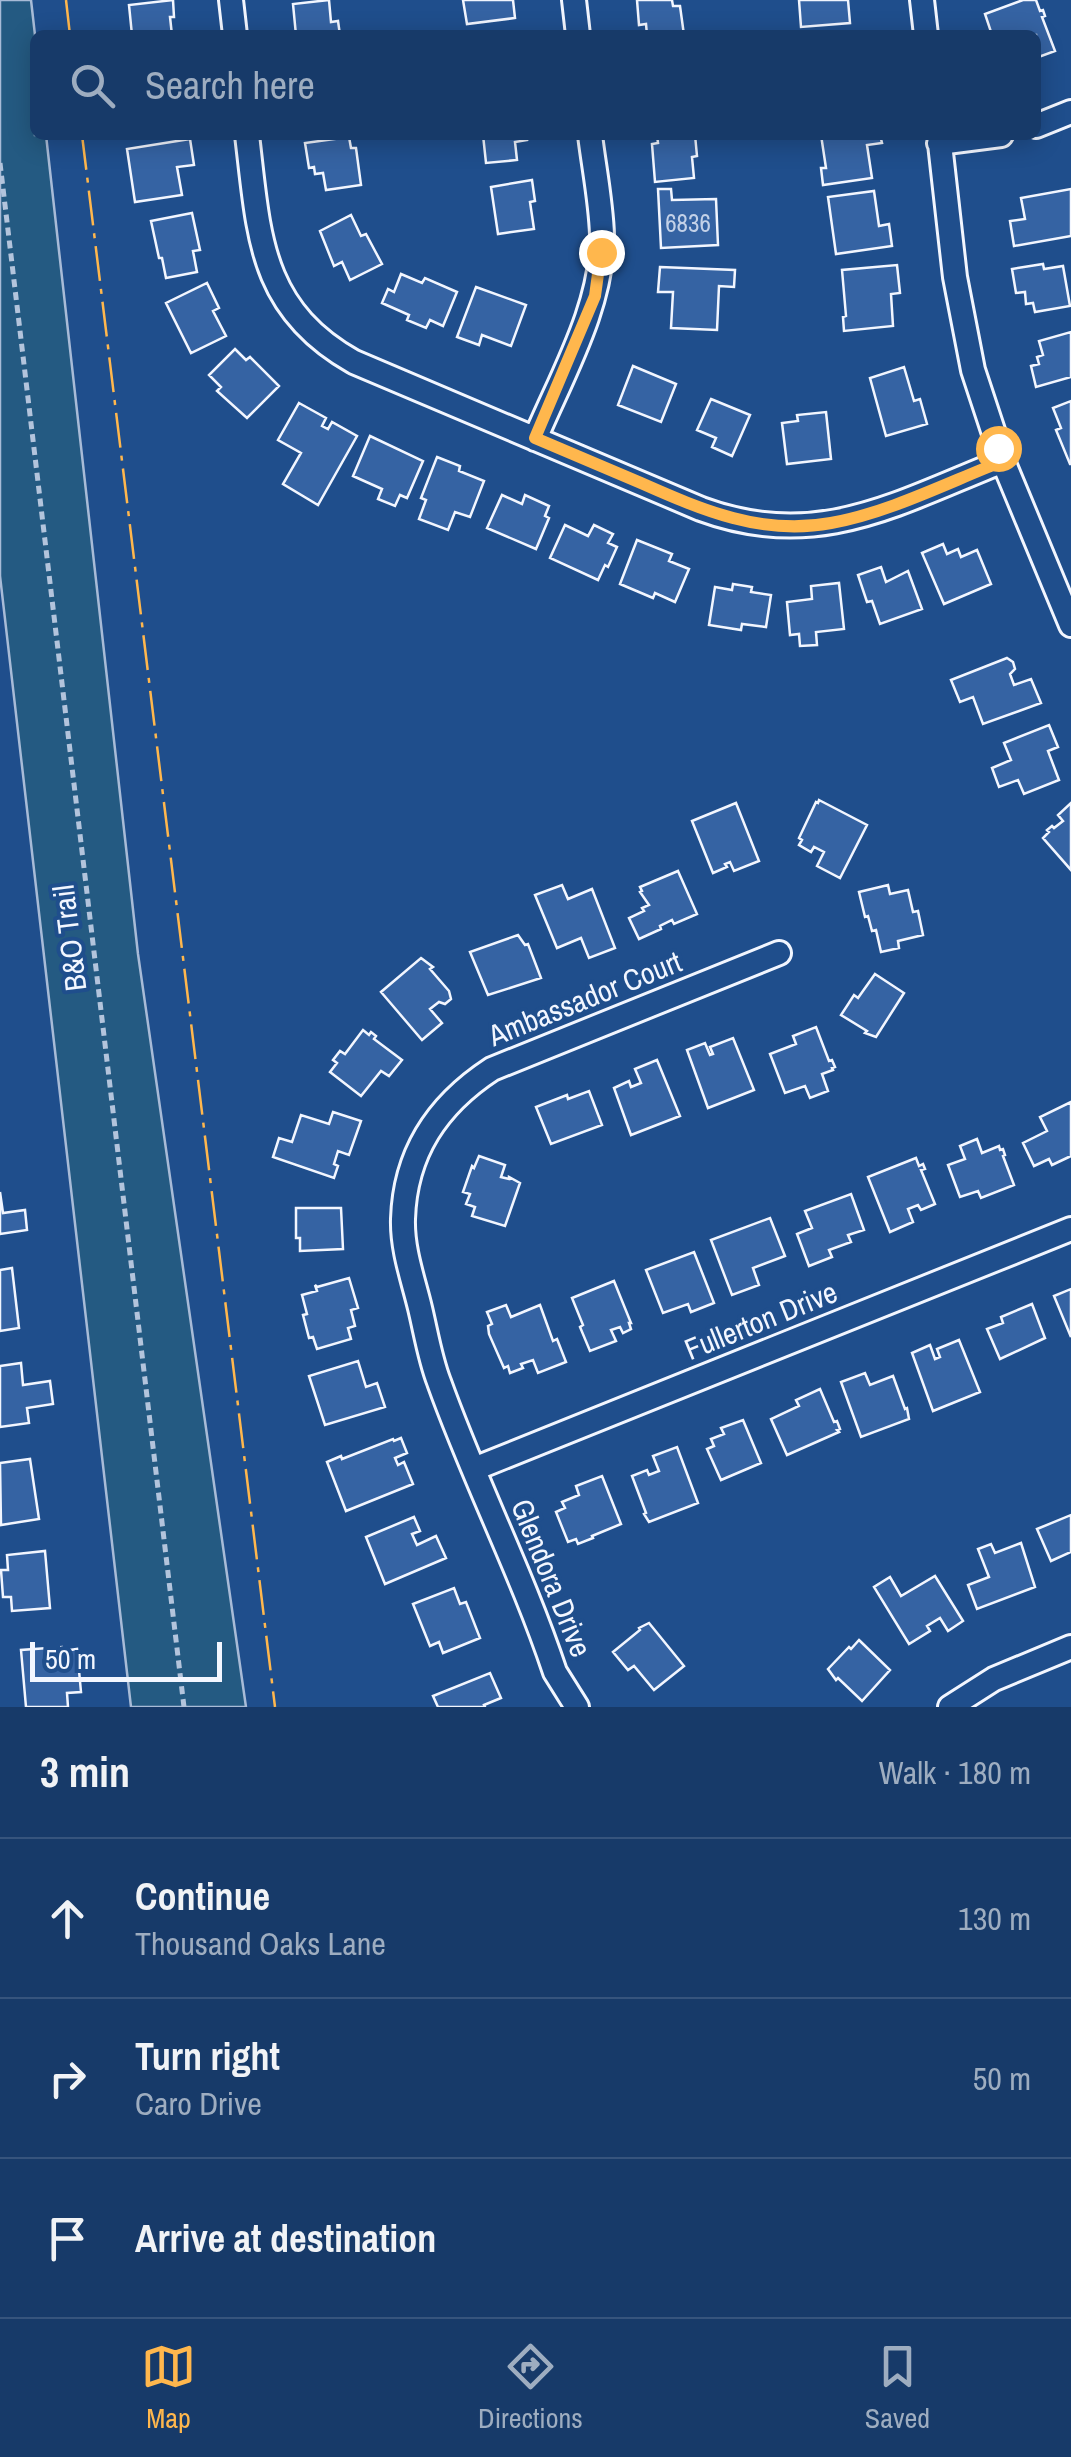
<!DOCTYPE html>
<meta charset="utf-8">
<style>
body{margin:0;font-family:"Archivo Narrow",sans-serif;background:#20416f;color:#f1f3f6}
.scale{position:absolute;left:30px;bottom:25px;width:192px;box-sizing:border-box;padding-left:10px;border:5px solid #f2f6ff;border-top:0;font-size:28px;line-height:35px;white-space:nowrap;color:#f2f6ff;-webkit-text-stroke:8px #1f4e8c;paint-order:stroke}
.stop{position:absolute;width:30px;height:30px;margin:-22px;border:8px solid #ffb74d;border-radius:50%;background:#fff}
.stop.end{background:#ffb74d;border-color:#fff;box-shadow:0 2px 10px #0008}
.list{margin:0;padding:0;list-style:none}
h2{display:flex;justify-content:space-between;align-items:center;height:130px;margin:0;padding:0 40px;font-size:42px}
h2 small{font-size:32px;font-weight:400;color:#9eadc0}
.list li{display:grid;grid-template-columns:65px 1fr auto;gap:30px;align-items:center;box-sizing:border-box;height:160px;padding:0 40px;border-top:2px solid #36547d}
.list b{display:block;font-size:38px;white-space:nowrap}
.list p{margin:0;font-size:32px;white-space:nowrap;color:#9eadc0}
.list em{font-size:32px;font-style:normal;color:#9eadc0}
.icon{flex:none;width:55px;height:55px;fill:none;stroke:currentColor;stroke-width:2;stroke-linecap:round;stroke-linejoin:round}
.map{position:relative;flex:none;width:1071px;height:1707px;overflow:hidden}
.search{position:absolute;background:#173a69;box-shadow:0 5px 25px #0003;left:30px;right:30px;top:30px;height:110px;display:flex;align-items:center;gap:25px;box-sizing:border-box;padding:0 35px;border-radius:15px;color:#9eadc0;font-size:38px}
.sheet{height:610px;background:#173a69}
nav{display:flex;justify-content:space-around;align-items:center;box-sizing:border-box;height:140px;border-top:2px solid #36547d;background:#173a69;font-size:28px;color:#9eadc0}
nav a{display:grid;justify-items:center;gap:5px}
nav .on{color:#ffb74d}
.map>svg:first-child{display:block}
</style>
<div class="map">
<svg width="1071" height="1707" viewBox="0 0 1071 1707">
<rect width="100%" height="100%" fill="#1f4e8c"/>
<path fill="#245a82" stroke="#a8bbd7" stroke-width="2.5" d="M0,0H31L35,35V135H46L138,954L246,1707H131L0,576Z"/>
<path fill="#3563a3" stroke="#f2f6ff" stroke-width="2.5" d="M173,0L174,17H170L172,35H132L129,5Z
M329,0L331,22L338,21L340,35H296L293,4Z
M463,0H513L515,18L467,24Z
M637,0H672L673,6H680L684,35H647L646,24L639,25Z
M799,0H848L850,23L801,27Z
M1023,0H1036L1040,11L1043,10L1045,16L1042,17L1055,51L1036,58V35H1010L1009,33L992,35L985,14Z
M483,135H526L527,140L515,142L517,160L486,163Z
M657,135H695L697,156L692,157L694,178L655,182L652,144L658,143Z
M821,135H880L882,143L867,145L872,178L823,185L821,168H826Z
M349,137L351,148H356L361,185L326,190L323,173L315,174L314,167L309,168L305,143Z
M190,139L194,165L177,167L182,195L135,202L127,149Z
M532,180L535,201L530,202L534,229L498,234L491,187Z
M658,189H671L672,200L716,199L718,245L661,248Z
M1071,189V236L1014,246L1010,221L1025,219L1021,198Z
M874,191L879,226L889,224L892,246L836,254L828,197Z
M192,213L200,250L193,251L197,272L166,278L162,258H159L151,221Z
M351,215L361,236L366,234L382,264L350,280L342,262L334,266L320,231Z
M1043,264L1044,269L1063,266L1070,306L1035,312L1033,303L1026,304L1025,292L1016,293L1012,269Z
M897,265L900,293L891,294L893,326L844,331L843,317L846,316L842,270Z
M660,267L735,270L734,287L719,286L717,330L671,328L673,292H658Z
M401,274L422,283L425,278L457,292L443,326L430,320L426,328L407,320L409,315L382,303L388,289L394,292Z
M207,283L219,308L213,311L226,336L191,353L166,303Z
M476,287L526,305L511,346L482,335L479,345L457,337Z
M1071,332V377L1036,387L1031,366L1039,364L1037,357L1043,355L1039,341Z
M235,349L246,360L250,357L279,386L247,418L217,391L221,387L209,375Z
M633,366L676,384L661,422L618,405Z
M904,367L914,401L920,399L927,424L886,436L870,378Z
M711,399L750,415L732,456L712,447L716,438L697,430Z
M1071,401V464H1070L1056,430L1061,428L1053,408Z
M299,403L326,418L322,426L328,429L332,422L357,436L318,505L283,484L301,453L278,440Z
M826,412L831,459L787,464L782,423L798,421L797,415Z
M370,436L423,461L407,498L400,495L395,506L378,499L382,489L353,476Z
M437,457L460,466L459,471L484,481L470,517L455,512L448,530L419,519L426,500L421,498Z
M502,495L522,504L525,495L549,506L545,516L549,518L536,549L487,528Z
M565,525L588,536L594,525L613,534L608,543L617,547L608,567L605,565L598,580L550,558Z
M637,540L672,554L669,561L689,569L675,602L655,593L653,598L620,584Z
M943,544L947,554L958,549L961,557L977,550L991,584L944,604L922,553Z
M881,567L886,582L908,571L922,609L880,624L872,601L867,602L858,575Z
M839,583L844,629L816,632L817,645L800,646L799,634L790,635L787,602L812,599L811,586Z
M733,584L752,587L751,592L771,595L766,627L742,624L741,630L709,625L715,587L732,590Z
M1007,658L1013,662L1015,669L1010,674L1014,685L1031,679L1041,703L983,724L973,697L960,702L951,680Z
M1049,725L1058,747L1048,751L1059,780L1024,794L1018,780L999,787L992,768L1011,760L1004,743Z
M819,800L867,825L840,878L817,866L824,852L814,847L811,852L799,845L802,840L799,838L816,802L818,803Z
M736,803L759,861L734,871L730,862L725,864L727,867L713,873L692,821Z
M1071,803V870L1043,838L1049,832L1047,830L1052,826L1054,828L1063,821L1058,815Z
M678,871L697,914L674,924L672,920L660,926L661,929L639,939L629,918L644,911L642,908L649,905L640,892L642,891L640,887Z
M562,885L568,899L592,889L615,948L589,958L581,938L557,948L535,895Z
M888,885L890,894L908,890L913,912L918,911L923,935L898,941L899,948L881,952L876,930L872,931L868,916L865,917L859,892Z
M518,935L525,945L528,944L541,978L488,995L470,952Z
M421,958L433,967L430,969L449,991L451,999L445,1004L439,1002L430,1009L442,1023L422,1040L381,992Z
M875,974L904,993L876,1037L865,1033L867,1031L841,1015L854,995L858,998Z
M816,1027L829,1061L832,1060L835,1067L832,1068L833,1070L822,1074L828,1091L810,1098L805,1086L785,1093L770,1054L796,1044L793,1036Z
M363,1030L369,1035L371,1032L376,1036L374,1039L402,1060L389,1076L381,1071L361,1096L330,1072L337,1063L333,1060L340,1051L345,1054Z
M733,1038L754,1090L708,1108L687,1050L705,1043L710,1055L713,1054L710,1047Z
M657,1060L680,1116L631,1135L614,1088L629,1081L631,1087L641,1083L635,1069Z
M589,1091L602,1125L551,1144L536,1107L567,1095L568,1099Z
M1071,1102V1156L1052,1165L1049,1159L1034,1166L1023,1143L1047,1131L1040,1117Z
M333,1112L361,1121L349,1155L338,1151L334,1164L338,1166L334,1178L273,1157L279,1138L292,1142L301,1115L329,1124Z
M977,1139L982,1153L999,1146L1000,1150L1003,1149L1005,1155L1003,1156L1014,1185L981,1198L978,1191L960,1197L948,1165L965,1159L960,1146Z
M479,1156L505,1165L501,1177L509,1179V1177L520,1183L505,1226L472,1216L475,1207L466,1204L470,1194L463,1192L472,1166L474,1168Z
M916,1158L919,1166L923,1164L925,1169L921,1170L935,1204L921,1210L918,1205L908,1209L913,1222L890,1232L868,1177Z
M0,1192L3,1213L25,1210L27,1230L0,1234Z
M851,1194L864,1230L848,1235L851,1242L829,1250L832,1257L809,1266L797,1234L812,1228L805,1211Z
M296,1208H341L343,1249L300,1251V1238H296Z
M770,1218L785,1256L753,1268L759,1285L732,1295L711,1240Z
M694,1252L714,1303L691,1312L688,1304L663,1313L646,1270Z
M12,1268L19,1328L0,1331V1270Z
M349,1278L358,1308L351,1310L355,1326L348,1328L351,1339L317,1349L313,1337L309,1338L303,1315L307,1314L302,1295L317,1291L315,1285L317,1287Z
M614,1281L631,1323H629L631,1329L623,1333L620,1327L611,1330L616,1341L590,1351L580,1327L583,1325L572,1298Z
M1071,1289V1337L1054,1296Z
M1032,1304L1045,1338L1000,1359L987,1329L1003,1323L1001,1317Z
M506,1305L511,1317L540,1305L553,1341L557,1339L566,1362L538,1373L533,1360L521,1364L523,1368L510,1373L508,1366L504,1368L489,1334L488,1326L492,1324L487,1312Z
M959,1340L980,1392L933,1411L912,1353L930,1345L935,1359L940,1357L937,1349Z
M358,1361L366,1387L377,1383L385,1407L325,1425L309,1376Z
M21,1363L23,1385L50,1381L53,1404L27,1408L29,1423L0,1427V1366Z
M865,1373L870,1385L893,1376L905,1409L907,1408L909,1419L861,1437L841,1382Z
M820,1389L834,1422L837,1421L840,1429L837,1430L839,1432L787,1455L771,1419L799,1406L796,1400Z
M743,1420L761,1463L721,1480L707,1449L714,1446L711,1439L724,1434L721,1428Z
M401,1438L407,1453L395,1458L398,1465L404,1462L413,1484L346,1511L327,1462L341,1456L342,1459L393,1439L394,1441Z
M677,1447L698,1503L649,1522L644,1514L646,1513L632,1476L647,1470L649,1475L659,1471L653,1456Z
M30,1459L39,1519L1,1525L0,1463Z
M602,1476L621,1524L592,1536L593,1538L578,1544L576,1539L568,1542L556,1512L565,1508L562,1502L579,1495L576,1486Z
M1071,1515V1552L1051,1561L1037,1529Z
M414,1517L420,1531L412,1534L417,1545L436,1536L446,1558L385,1584L366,1537Z
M1021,1543L1035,1587L977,1609L968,1585L989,1577L978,1549L991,1544L995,1553Z
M45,1551L50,1608L12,1611L11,1597H3L1,1570H8L7,1555Z
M935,1576L963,1621L948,1631L940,1618L927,1626L930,1631L909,1644L874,1587L890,1577L901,1596Z
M454,1588L460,1604L466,1602L480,1638L443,1653L439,1642L430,1646L413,1604Z
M649,1623L684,1666L654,1690L634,1666L628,1670L613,1652L640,1630L639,1628Z
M859,1640L890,1670L862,1701L838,1678L836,1680L828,1669L849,1647L851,1649Z
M62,1647L63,1651L77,1649L81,1692L67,1693L68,1707H26L21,1650Z
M490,1673L501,1698L484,1705L485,1707H438L433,1696Z"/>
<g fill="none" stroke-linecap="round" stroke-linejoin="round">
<g stroke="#f2f6ff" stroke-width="28">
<path id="minor" d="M231,0L235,35
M574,0L578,35
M922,0L926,35
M1036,126L1071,112
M247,135C259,233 258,308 354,362L701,509C817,552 897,503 1003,461
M939,135L955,277L973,370L1003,461L1071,625
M939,143L1001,135
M535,439C562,375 603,305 602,235C601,202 594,168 590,135
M474,1469L1071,1229
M577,1707L555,1672C522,1573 474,1480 439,1382C430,1359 426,1333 420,1308C413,1279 402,1249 403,1219C405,1153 437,1105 492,1069L779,953
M950,1707L994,1679L1071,1647"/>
</g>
<path stroke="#b3c4dc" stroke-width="5" stroke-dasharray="8 5" stroke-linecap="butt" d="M0,163L184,1707"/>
<use href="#minor" stroke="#1f4e8c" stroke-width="22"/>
<path stroke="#ffb74d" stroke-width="2.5" stroke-dasharray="35 8 5 8" stroke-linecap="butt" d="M66,0L70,35
M82,135L275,1707"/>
</g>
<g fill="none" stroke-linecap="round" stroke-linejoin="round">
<path stroke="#ffb74d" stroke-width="12" d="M601,252L595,296L535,438C570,453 605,468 641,483C702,510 762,536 831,523C888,513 949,482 1003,461L998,448"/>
</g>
<g text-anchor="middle" stroke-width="8" stroke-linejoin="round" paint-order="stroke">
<g font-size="25" fill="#c3d1e8">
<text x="688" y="232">6836</text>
</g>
<g font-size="30" fill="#f2f6ff" stroke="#1f4e8c">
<text transform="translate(70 938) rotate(-97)" y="10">B&amp;O Trail</text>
<text transform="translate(585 999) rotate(-22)" y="10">Ambassador Court</text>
<text transform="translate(761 1321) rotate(-22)" y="10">Fullerton Drive</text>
<text transform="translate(551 1578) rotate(68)" y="10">Glendora Drive</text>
</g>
</g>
</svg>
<div class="scale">50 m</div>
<div class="stop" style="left:998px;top:448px"></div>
<div class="stop end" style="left:601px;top:252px"></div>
<div class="search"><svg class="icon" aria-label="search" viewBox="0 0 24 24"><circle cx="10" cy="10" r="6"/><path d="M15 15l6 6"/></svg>Search here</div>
</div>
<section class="sheet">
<h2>3 min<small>Walk · 180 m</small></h2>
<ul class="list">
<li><svg class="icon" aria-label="ahead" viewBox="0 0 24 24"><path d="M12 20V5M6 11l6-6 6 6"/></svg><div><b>Continue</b><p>Thousand Oaks Lane</p></div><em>130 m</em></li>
<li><svg class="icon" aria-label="right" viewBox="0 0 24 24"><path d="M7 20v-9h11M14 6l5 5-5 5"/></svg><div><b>Turn right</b><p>Caro Drive</p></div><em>50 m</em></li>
<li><svg class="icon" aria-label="arrive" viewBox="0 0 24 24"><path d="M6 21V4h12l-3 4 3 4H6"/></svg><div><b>Arrive at destination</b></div></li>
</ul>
</section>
<nav>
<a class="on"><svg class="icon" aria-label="map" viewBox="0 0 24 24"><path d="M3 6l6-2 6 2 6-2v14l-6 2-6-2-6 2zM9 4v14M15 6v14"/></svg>Map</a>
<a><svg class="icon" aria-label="directions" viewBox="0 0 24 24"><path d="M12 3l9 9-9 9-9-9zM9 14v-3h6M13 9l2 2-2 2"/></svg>Directions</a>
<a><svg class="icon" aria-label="saved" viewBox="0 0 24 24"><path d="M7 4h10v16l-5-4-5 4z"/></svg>Saved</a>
</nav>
